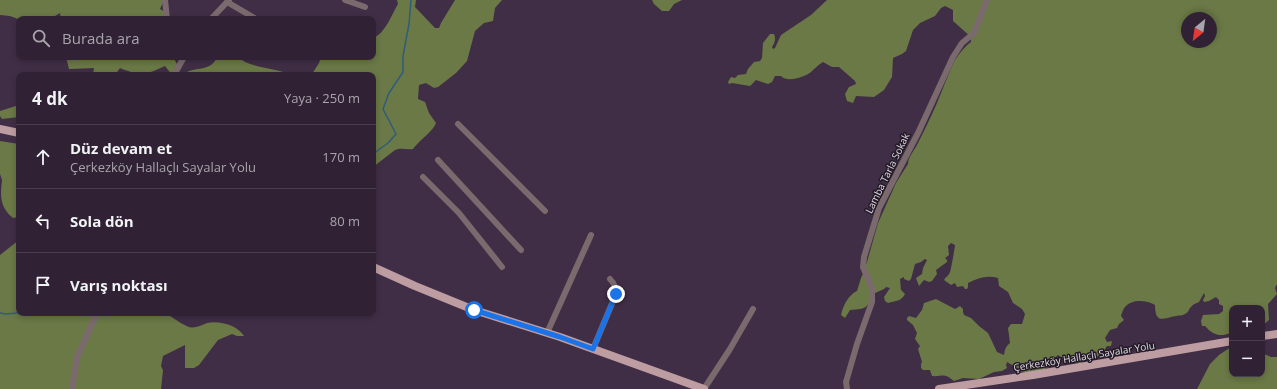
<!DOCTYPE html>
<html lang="tr">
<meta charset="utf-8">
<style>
body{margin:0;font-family:"Open Sans",sans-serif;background:#3c2f40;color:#f1f3f6}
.controls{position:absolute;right:12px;bottom:12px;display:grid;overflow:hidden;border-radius:8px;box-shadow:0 2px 6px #0003}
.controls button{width:36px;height:36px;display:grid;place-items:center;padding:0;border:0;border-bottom:1px solid #4b3f4f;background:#302234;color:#f1f3f6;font:20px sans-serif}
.compass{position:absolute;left:1181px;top:12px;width:36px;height:36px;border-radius:50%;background:#302234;box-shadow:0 2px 6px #0003;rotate:209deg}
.stop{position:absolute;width:12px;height:12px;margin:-9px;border:3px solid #1a73e8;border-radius:50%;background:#fff}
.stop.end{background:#1a73e8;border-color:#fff;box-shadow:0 1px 4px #0008}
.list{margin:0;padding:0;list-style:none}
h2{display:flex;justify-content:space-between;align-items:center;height:52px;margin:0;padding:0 16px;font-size:17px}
h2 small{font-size:13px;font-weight:400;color:#a8a4ac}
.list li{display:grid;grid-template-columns:26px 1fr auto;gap:12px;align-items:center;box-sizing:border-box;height:64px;padding:0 16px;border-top:1px solid #4b3f4f}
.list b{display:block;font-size:15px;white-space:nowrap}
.list p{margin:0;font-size:13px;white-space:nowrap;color:#a8a4ac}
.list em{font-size:13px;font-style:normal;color:#a8a4ac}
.icon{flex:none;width:22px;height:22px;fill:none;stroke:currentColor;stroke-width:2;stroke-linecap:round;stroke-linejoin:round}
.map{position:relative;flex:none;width:1277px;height:389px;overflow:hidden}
.search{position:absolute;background:#302234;box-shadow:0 2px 6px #0003;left:16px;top:16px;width:360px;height:44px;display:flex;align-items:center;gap:10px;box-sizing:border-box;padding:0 14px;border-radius:8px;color:#a8a4ac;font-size:15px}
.panel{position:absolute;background:#302234;box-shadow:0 2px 6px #0003;left:16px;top:72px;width:360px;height:244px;border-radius:8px}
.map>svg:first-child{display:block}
</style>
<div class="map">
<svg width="1277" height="389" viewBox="0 0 1277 389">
<rect width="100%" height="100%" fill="#402e46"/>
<path fill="#6a7946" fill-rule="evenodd" d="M0,0H164L160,9L165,12L166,19H61L60,13L50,19H33L30,18L18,19L10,16L0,15Z
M397,0H416L415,7L435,28H439L441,23L455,0H502L495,8L493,21L484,23L475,31L467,61L456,73L438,87L434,88L426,83L419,85L418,99L425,102L429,113L436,123C434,130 419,141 413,149C407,150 401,147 395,150L373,167V75H310L312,74L319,63L321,57H373V38C385,34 392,14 398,4Z
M652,0H682L674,4L669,11H662L654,4Z
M827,0H1277V284L1275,288L1277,294L1268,304L1269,320L1262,326V308H1232V332C1221,338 1213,335 1205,326H1202L1201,321L1203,315L1219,314L1223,311V306L1219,304V300L1216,297L1209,301L1204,302L1203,300L1205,296L1204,293L1199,302C1197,303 1193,304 1191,307C1188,310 1189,312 1185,314C1182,316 1180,315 1176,316C1164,318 1155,325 1155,305C1146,300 1132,299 1125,307C1123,309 1122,313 1121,316L1124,320L1119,324L1117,328L1110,330L1105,338L1107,342L1112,341L1111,346H1107L1105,349L1106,358L1096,356L1090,357L1080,363L1069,362L1058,355L1053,359V364C1044,371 1033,373 1022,372L1017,368L1007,362L1006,365L1007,368L1002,371L994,372L979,379L963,378L954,381C943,372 943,377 932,376L930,370H923L921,368V364L922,362L918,349L920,346L915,339L917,333L913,325L907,320V318L909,316L916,318L922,310L924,303L936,299L955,309L960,306L963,309V312L964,315L971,318L979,326L988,333L997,352L1004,355C1005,350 1005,347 1010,343L1008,328L1011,324H1022L1025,314L1022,309L1013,303L1008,292L999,286L998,278C987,275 978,278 968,283V287L967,289H965L963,286L957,287L955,283L951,285L944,280C946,276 948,277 950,272C951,270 955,247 955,245L951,243L948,246L949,255L945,258L947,260V262L936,270L937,274L932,281L929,282L924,280L919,286L916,278L922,274L923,268L927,260L925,259L921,262L915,264L911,279L909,281L904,279V277L900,279L901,290L905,294C902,301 895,301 888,303L885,301L884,297L890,288L886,287L884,289L873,294C866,310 867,308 850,310L845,318L841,315C843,306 848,295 857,291L861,278L865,269L878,223L896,183L908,164C908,157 914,151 917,145C924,131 931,117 937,103C943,89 948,74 955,60C958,55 966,45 971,42V37L953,21V10L945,6L941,8L935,16L920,23L913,30L906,51L902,54L893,58L892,77L884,90L874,97L856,96L853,103L847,101L845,94L849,87L856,84L855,81L839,67H832L823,62C818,65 815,68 811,72C805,77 787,83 781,76H775L772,82L768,84L756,80L750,86L732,83L729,84L728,82L731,77L735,78L738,75L746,74L748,69L754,62L760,61L762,58L763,43L770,34H774C776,38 775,43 772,47L773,49L775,48L781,35L811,15ZM1187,18H1211V42H1187Z
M66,57H173L177,64L172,75L165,66C145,75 142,77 120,68L115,75H93L94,68L69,69Z
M218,57H238C251,69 275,67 291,75H183C190,67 202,71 211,65C214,63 216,59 218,57Z
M19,105V117L2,119L0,116V111Z
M0,141L19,144V217L13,218C0,208 0,196 2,180L0,174Z
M19,240V313H168L170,316C175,319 183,325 189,327C195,329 201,325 207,323C218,320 238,325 244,336H237L232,334L218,340L199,365L194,368H185V345L163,356L161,366L163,370L161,389H0V255Z
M1231,347L1232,374H1262V353L1271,357H1277V389H1197L1210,364L1219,355Z"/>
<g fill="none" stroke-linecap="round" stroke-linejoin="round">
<path stroke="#2f5c7f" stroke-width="1.5" d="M373,154L388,143L396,134L383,109L389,93L403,72V56L409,24L411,0
M0,313L6,314L17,313L19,310"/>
<path stroke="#7b6a6d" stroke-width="6" d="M165,0L167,19
M345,0L365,7
M227,2L256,19
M211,19L229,0
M174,75L184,57
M458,124L545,211
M438,160L521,250
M423,177L459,213L502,267
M547,333L591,235
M593,349L616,294C616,287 614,283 610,279
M72,389L77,357L97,313
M704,389L730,349L753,309
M847,389L846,382L857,344L872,302V288L863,267L864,257L879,208L918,133L953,57L962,43L974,33L987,0"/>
<path stroke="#be9da2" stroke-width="8" d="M0,129L19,133
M373,267L415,286L474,310L560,337L704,389
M1262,336L1277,334
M939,389L1033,375L1232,341"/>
</g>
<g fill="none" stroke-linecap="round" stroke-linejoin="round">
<path stroke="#1a73e8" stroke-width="5" d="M474,310L560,337L593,349L616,294"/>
</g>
<g text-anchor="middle" stroke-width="3" stroke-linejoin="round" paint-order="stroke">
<g font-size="10" fill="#e1d6e5" stroke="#221a25">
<text transform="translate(887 173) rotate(-64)" y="4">Lamba Tarla Sokak</text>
<text transform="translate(1084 356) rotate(-9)" y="4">Çerkezköy Hallaçlı Sayalar Yolu</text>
</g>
</g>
</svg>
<div class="controls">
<button>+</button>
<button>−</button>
</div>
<svg class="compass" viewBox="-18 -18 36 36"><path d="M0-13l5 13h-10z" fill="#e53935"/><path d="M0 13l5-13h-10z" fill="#a8a4ac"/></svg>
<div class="stop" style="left:474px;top:310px"></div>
<div class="stop end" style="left:616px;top:294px"></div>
<div class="search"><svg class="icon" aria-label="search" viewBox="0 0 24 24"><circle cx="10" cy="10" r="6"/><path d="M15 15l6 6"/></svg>Burada ara</div>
<section class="panel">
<h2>4 dk<small>Yaya · 250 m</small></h2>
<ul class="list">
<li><svg class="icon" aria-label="ahead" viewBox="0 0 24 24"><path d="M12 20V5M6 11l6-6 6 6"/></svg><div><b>Düz devam et</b><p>Çerkezköy Hallaçlı Sayalar Yolu</p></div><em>170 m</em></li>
<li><svg class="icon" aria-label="left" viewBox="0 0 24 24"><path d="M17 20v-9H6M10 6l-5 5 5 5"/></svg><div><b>Sola dön</b></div><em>80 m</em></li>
<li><svg class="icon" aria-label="arrive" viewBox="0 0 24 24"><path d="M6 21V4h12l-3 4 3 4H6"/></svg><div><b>Varış noktası</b></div></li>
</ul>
</section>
</div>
